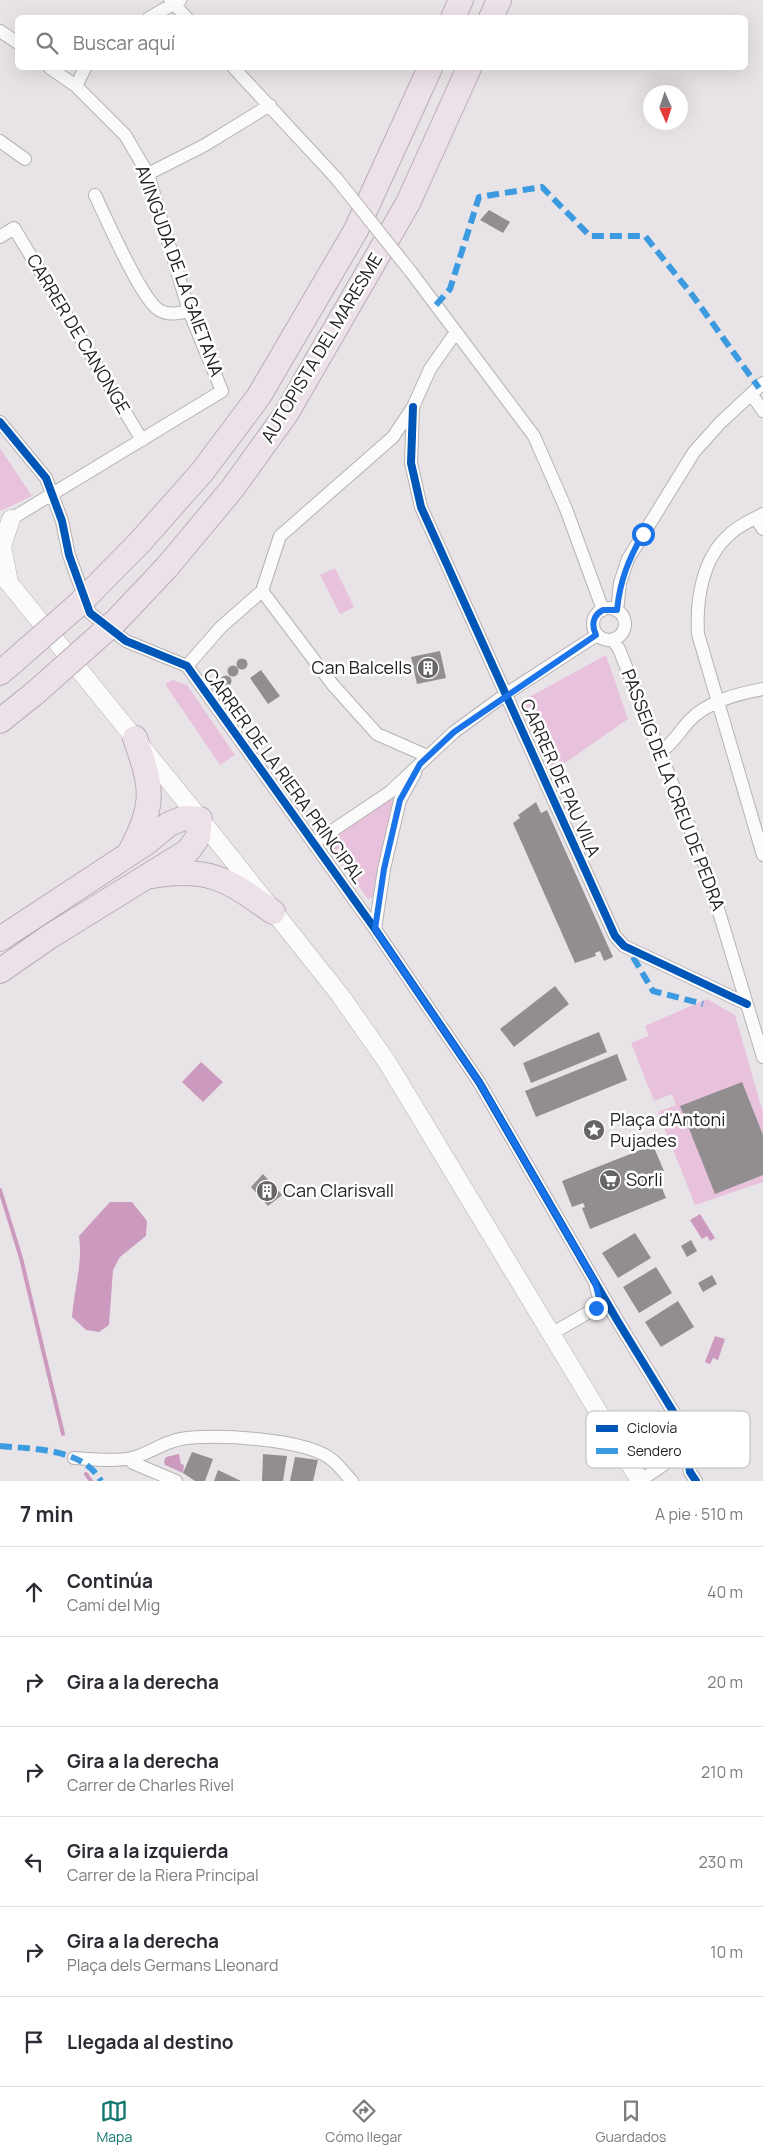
<!DOCTYPE html>
<html lang="es">
<meta charset="utf-8">
<style>
body{margin:0;font-family:Manrope,sans-serif;background:#f7f7f7;color:#2b2b33}
.compass{position:absolute;left:643px;top:85px;width:45px;height:45px;border-radius:50%;background:#fff;box-shadow:0 5px 20px #0002;rotate:177deg}
.stop{position:absolute;width:15px;height:15px;margin:-11px;border:4px solid #1a73e8;border-radius:50%;background:#fff}
.stop.end{background:#1a73e8;border-color:#fff;box-shadow:0 1px 5px #0008}
.list{margin:0;padding:0;list-style:none}
h2{display:flex;justify-content:space-between;align-items:center;height:65px;margin:0;padding:0 20px;font-size:21px}
h2 small{font-size:16px;font-weight:400;color:#7c7c81}
.list li{display:grid;grid-template-columns:32px 1fr auto;gap:15px;align-items:center;box-sizing:border-box;height:90px;padding:0 20px;border-top:1px solid #e1e1e2}
.list b{display:block;font-size:19px;white-space:nowrap}
.list p{margin:0;font-size:16px;white-space:nowrap;color:#7c7c81}
.list em{font-size:16px;font-style:normal;color:#7c7c81}
.icon{flex:none;width:28px;height:28px;fill:none;stroke:currentColor;stroke-width:2;stroke-linecap:round;stroke-linejoin:round}
.map{position:relative;flex:none;width:763px;height:1481px;overflow:hidden}
.search{position:absolute;background:#fff;box-shadow:0 5px 20px #0002;left:15px;right:15px;top:15px;height:55px;display:flex;align-items:center;gap:12px;box-sizing:border-box;padding:0 18px;border-radius:8px;color:#7c7c81;font-size:19px}
.sheet{height:605px;background:#fff}
nav{display:flex;justify-content:space-around;align-items:center;box-sizing:border-box;height:70px;border-top:1px solid #e1e1e2;background:#fff;font-size:14px;color:#7c7c81}
nav a{display:grid;justify-items:center;gap:2px}
nav .on{color:#0f766e}
.map>svg:first-child{display:block}
</style>
<div class="map">
<svg width="763" height="1481" viewBox="0 0 763 1481">
<rect width="100%" height="100%" fill="#e8e3e6"/>
<path fill="#e8c2dd" d="M0,448L32,496L0,511Z
M335,568L354,607L340,614L320,575Z
M606,655L628,719L552,772L522,701Z
M173,680L187,685L235,755L220,765L165,684Z
M391,797L395,800L376,890L373,897L368,899L326,841Z
M707,999L735,1015L763,1113V1182L695,1205L658,1112L676,1105L672,1094L654,1101L631,1043L649,1036L645,1026Z"/>
<path fill="#cd9abf" d="M201,1062L223,1082L203,1102L182,1082Z
M110,1202H132L147,1221L146,1236L120,1257L113,1270L109,1325L99,1332L86,1330L72,1317C74,1289 83,1264 79,1236Z
M700,1214L715,1238L710,1241L707,1236L702,1239L690,1220Z
M715,1336L725,1339L718,1360L713,1358L710,1364L705,1362Z
M179,1454L181,1464L184,1465L183,1473L165,1465L164,1461L166,1457Z"/>
<g fill="none" stroke-linecap="round" stroke-linejoin="round">
<path stroke="#cd9abf" stroke-width="4" d="M0,1190L21,1258L63,1434
M86,1474L91,1481"/>
</g>
<path fill="#928e90" d="M489,210L510,222L503,233L480,220Z
M440,651L446,678L417,684L411,657Z
M236.5 664a5.5 5.5 0 1 1 11 0a5.5 5.5 0 1 1-11 0Z
M227.5 671a5.5 5.5 0 1 1 11 0a5.5 5.5 0 1 1-11 0Z
M261,670L280,696L268,704L250,678Z
M220.5 681a5.5 5.5 0 1 1 11 0a5.5 5.5 0 1 1-11 0Z
M536,802L541,813L547,810L613,957L604,961L600,951L595,953L596,956L575,963L513,823L520,818L518,815Z
M555,986L569,1004L514,1047L500,1029Z
M599,1032L607,1052L531,1083L523,1063Z
M617,1054L627,1080L536,1117L525,1091Z
M742,1082L763,1135V1175L715,1194L680,1106Z
M653,1145L664,1171L653,1175L655,1180L658,1178L666,1198L590,1229L582,1208L585,1207L583,1203L572,1207L562,1181Z
M263,1174L282,1195L268,1206L251,1187Z
M635,1233L651,1258L618,1278L602,1253Z
M691,1240L697,1251L687,1257L681,1246Z
M656,1267L672,1293L639,1313L623,1287Z
M712,1275L717,1284L703,1292L698,1283Z
M678,1301L694,1327L661,1347L645,1322Z
M192,1452L213,1459L205,1481H195L183,1473Z
M263,1454L287,1456L283,1481H262Z
M295,1457L318,1460L313,1481H290Z
M218,1470L241,1481H214Z"/>
<g fill="none" stroke-linecap="round" stroke-linejoin="round">
<g stroke="#b5b2b4" stroke-width="14">
<path id="street" d="M170,0L187,18
M149,18L180,0
M0,31L18,43
M234,68L336,178
M76,86L85,68
M0,141L25,159
M148,174L205,145L270,105
M95,195C106,218 141,299 159,310C169,316 179,313 189,311
M0,237L14,228L142,440
M411,272L534,436L566,509L603,610
M752,395L763,411
M413,407L411,463L421,507L615,936L624,946L747,1004
M0,422L46,478L62,521L69,555L90,613L126,641L187,666L375,929L479,1082L617,1320L682,1426L690,1472L696,1481
M763,514C752,520 739,525 730,534C702,558 696,600 698,634L763,855
M756,518L763,529
M11,519L222,391L189,311L148,174L125,135L76,86L50,68
M262,591L333,685L377,734L427,756
M593 624a16 16 0 1 1 32 0a16 16 0 1 1-32 0Z
M617,611L620,583L628,559L694,452L720,423L763,383
M613,640L619,649L705,866L763,1057
M187,666L221,627L262,591L280,536L393,437L413,407L430,369L456,332
M660,752C673,744 679,732 689,721C708,701 737,694 763,689
M314,843L390,792L454,732L506,694L597,635
M375,929L384,869L400,800L415,773
M551,1334L596,1308L599,1298L596,1287
M74,1458C92,1459 114,1462 132,1458C149,1454 163,1442 181,1439C213,1433 306,1439 331,1459C339,1465 345,1474 352,1481
M131,1458L133,1463L176,1481
M640,1480C662,1467 672,1461 685,1438"/>
</g>
<g stroke="#b5b2b4" stroke-width="19">
<path id="secondary" d="M0,574L9,583L200,819L340,995L387,1062L640,1481
M9,583L2,546L11,519"/>
</g>
<g stroke="#baadb7" stroke-width="26">
<path id="highway" d="M453,18L461,0
M491,18L499,0
M140,542L202,472L259,396L356,230L430,68
M167,567L232,489L286,414L408,203L469,68
M0,673L14,661
M0,721L35,693
M131,850C156,803 152,786 135,738
M152,876C209,866 228,880 273,912
M0,939L146,843L169,824L184,818L200,819L198,837L188,851L49,937L0,971"/>
</g>
<use href="#street" stroke="#fcfbfb" stroke-width="12"/>
<use href="#secondary" stroke="#fcfbfb" stroke-width="18"/>
<use href="#highway" stroke="#ede1e9" stroke-width="24"/>
<g stroke="#b5b2b4" stroke-width="14" stroke-linecap="butt">
<path id="street-bridge" d="M336,178L411,272"/>
</g>
<g stroke="#baadb7" stroke-width="26" stroke-linecap="butt">
<path id="highway-bridge" d="M14,661L79,604L140,542
M35,693L116,621L167,567"/>
</g>
<use href="#street-bridge" stroke="#fcfbfb" stroke-width="12"/>
<use href="#highway-bridge" stroke="#ede1e9" stroke-width="24"/>
<path stroke="#3c9be0" stroke-width="6" stroke-dasharray="12 6" stroke-linecap="butt" d="M436,305L450,289L479,197L542,187L590,236H645L693,296L759,388
M633,957L653,991L703,1004
M0,1446C32,1449 83,1448 101,1481"/>
<g stroke="#fff" stroke-width="11">
<path id="cycleway" d="M413,407L411,463L421,507L615,936L624,946L747,1004
M0,422L46,478L62,521L69,555L90,613L126,641L187,666L375,929L479,1082L617,1320L682,1426L690,1472L696,1481"/>
</g>
<use href="#cycleway" stroke="#0057b8" stroke-width="8"/>
</g>
<g fill="none" stroke-linecap="round" stroke-linejoin="round">
<path stroke="#1a73e8" stroke-width="6" d="M596,1308L599,1298L595,1282L479,1082L375,929L384,869L400,800L420,764L454,732L596,635C591,625 593,615 603,610H617C620,581 628,560 643,534"/>
</g>
<defs>
<g id="building-disc" transform="scale(1.125)"><circle r="9.5" fill="#676465" stroke="#fff"/><path d="M-4-6H4V6H1V3H-1V6H-4ZM-2.5-4.3h1.7v1.8h-1.7ZM.8-4.3h1.7v1.8H.8ZM-2.5-1h1.7V.8h-1.7ZM.8-1h1.7V.8H.8Z" fill="#fff"/></g>
<g id="sight-disc" transform="scale(1.125)"><circle r="9.5" fill="#676465" stroke="#fff"/><path d="M0-6L1.8-2.2L6-1.7L2.9 1.2L3.7 5.4L0 3.3L-3.7 5.4L-2.9 1.2L-6-1.7L-1.8-2.2Z" fill="#fff"/></g>
<g id="supermarket-disc" transform="scale(1.125)"><circle r="9.5" fill="#676465" stroke="#fff"/><path d="M-6-5.5h2.5l.6 2H6L4.5 2H-2.5L-4.4-4H-6ZM-1.5 3.2a1.3 1.3 0 1 0 .1 0ZM3 3.2a1.3 1.3 0 1 0 .1 0Z" fill="#fff"/></g>
</defs>
<g fill-rule="evenodd">
<use href="#building-disc" x="428" y="668"/>
<use href="#sight-disc" x="594" y="1130"/>
<use href="#supermarket-disc" x="610" y="1180"/>
<use href="#building-disc" x="267" y="1191"/>
</g>
<g text-anchor="middle" stroke-width="5" stroke-linejoin="round" paint-order="stroke">
<g font-size="18" fill="#211f20" stroke="#fff">
<text transform="translate(179 271) rotate(70)" y="6">AVINGUDA DE LA GAIETANA</text>
<text transform="translate(78 334) rotate(59)" y="6">CARRER DE CANONGE</text>
<text transform="translate(322 348) rotate(-59)" y="6">AUTOPISTA DEL MARESME</text>
<text transform="translate(284 776) rotate(54)" y="6">CARRER DE LA RIERA PRINCIPAL</text>
<text transform="translate(560 778) rotate(66)" y="6">CARRER DE PAU VILA</text>
<text transform="translate(673 790) rotate(69)" y="6">PASSEIG DE LA CREU DE PEDRA</text>
</g>
<g font-size="18" fill="#211f20" stroke="#fff" text-anchor="start">
<text x="412" y="674" text-anchor="end">Can Balcells</text>
<text x="610" y="1126">Plaça d'Antoni<tspan x="610" dy="21">Pujades</tspan></text>
<text x="626" y="1186">Sorli</text>
<text x="283" y="1197">Can Clarisvall</text>
</g>
</g>
<rect x="586" y="1411" width="164" height="57" rx="8" fill="#fff" stroke="#bcbcbc" stroke-width="1"/>
<rect x="596" y="1425" width="22" height="7" fill="#0057b8"/>
<rect x="596" y="1448" width="22" height="6" fill="#3c9be0"/>
<g font-size="14" fill="#211f20">
<text x="627" y="1433">Ciclovía</text>
<text x="627" y="1456">Sendero</text>
</g>
</svg>
<svg class="compass" viewBox="-18 -18 36 36"><path d="M0-13l5 13h-10z" fill="#e53935"/><path d="M0 13l5-13h-10z" fill="#7c7c81"/></svg>
<div class="stop" style="left:643px;top:534px"></div>
<div class="stop end" style="left:596px;top:1308px"></div>
<div class="search"><svg class="icon" aria-label="search" viewBox="0 0 24 24"><circle cx="10" cy="10" r="6"/><path d="M15 15l6 6"/></svg>Buscar aquí</div>
</div>
<section class="sheet">
<h2>7 min<small>A pie · 510 m</small></h2>
<ul class="list">
<li><svg class="icon" aria-label="ahead" viewBox="0 0 24 24"><path d="M12 20V5M6 11l6-6 6 6"/></svg><div><b>Continúa</b><p>Camí del Mig</p></div><em>40 m</em></li>
<li><svg class="icon" aria-label="right" viewBox="0 0 24 24"><path d="M7 20v-9h11M14 6l5 5-5 5"/></svg><div><b>Gira a la derecha</b></div><em>20 m</em></li>
<li><svg class="icon" aria-label="right" viewBox="0 0 24 24"><path d="M7 20v-9h11M14 6l5 5-5 5"/></svg><div><b>Gira a la derecha</b><p>Carrer de Charles Rivel</p></div><em>210 m</em></li>
<li><svg class="icon" aria-label="left" viewBox="0 0 24 24"><path d="M17 20v-9H6M10 6l-5 5 5 5"/></svg><div><b>Gira a la izquierda</b><p>Carrer de la Riera Principal</p></div><em>230 m</em></li>
<li><svg class="icon" aria-label="right" viewBox="0 0 24 24"><path d="M7 20v-9h11M14 6l5 5-5 5"/></svg><div><b>Gira a la derecha</b><p>Plaça dels Germans Lleonard</p></div><em>10 m</em></li>
<li><svg class="icon" aria-label="arrive" viewBox="0 0 24 24"><path d="M6 21V4h12l-3 4 3 4H6"/></svg><div><b>Llegada al destino</b></div></li>
</ul>
</section>
<nav>
<a class="on"><svg class="icon" aria-label="map" viewBox="0 0 24 24"><path d="M3 6l6-2 6 2 6-2v14l-6 2-6-2-6 2zM9 4v14M15 6v14"/></svg>Mapa</a>
<a><svg class="icon" aria-label="directions" viewBox="0 0 24 24"><path d="M12 3l9 9-9 9-9-9zM9 14v-3h6M13 9l2 2-2 2"/></svg>Cómo llegar</a>
<a><svg class="icon" aria-label="saved" viewBox="0 0 24 24"><path d="M7 4h10v16l-5-4-5 4z"/></svg>Guardados</a>
</nav>
